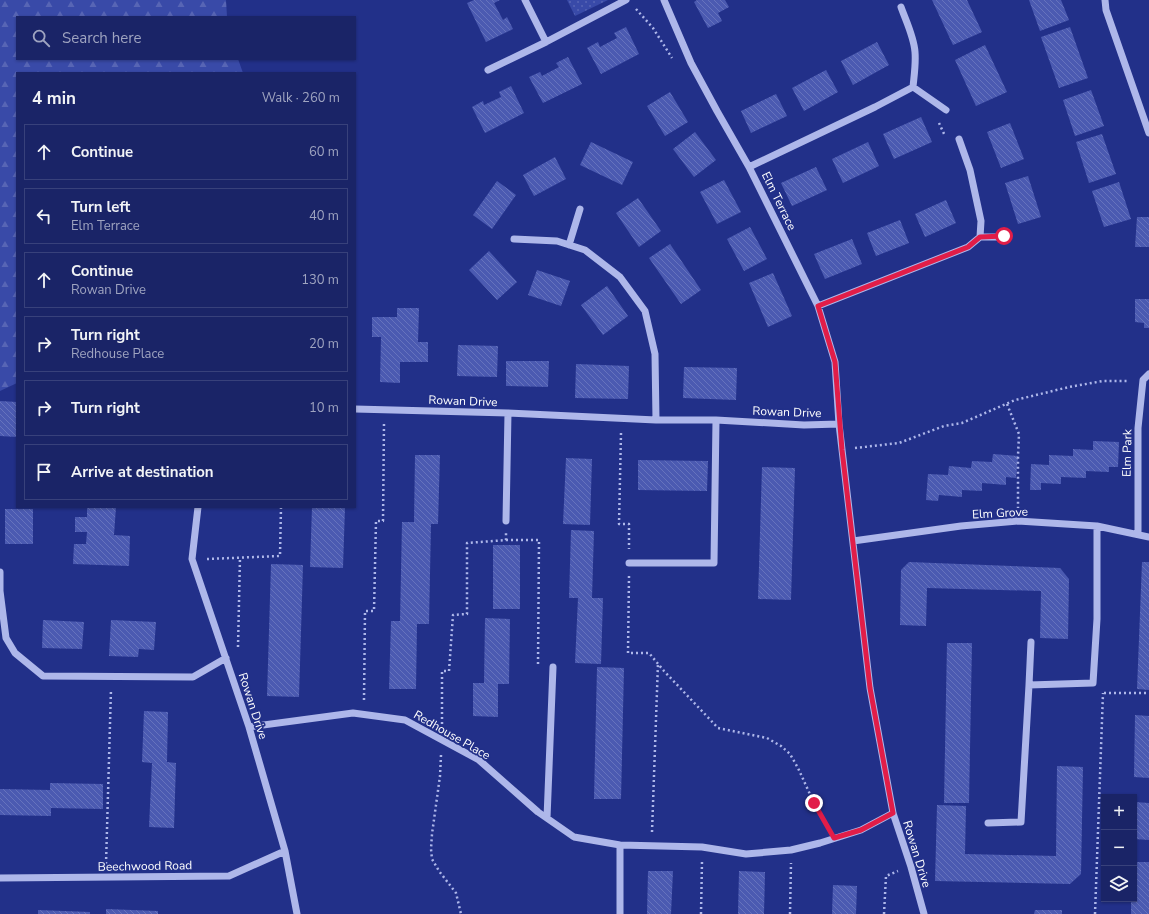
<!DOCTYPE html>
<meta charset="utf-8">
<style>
body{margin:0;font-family:"Nunito Sans",sans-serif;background:#273070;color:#f1f3f6}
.controls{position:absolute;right:12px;bottom:12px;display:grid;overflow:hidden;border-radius:0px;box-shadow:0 1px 3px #0004}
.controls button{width:36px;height:36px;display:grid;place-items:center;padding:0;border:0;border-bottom:1px solid #38417b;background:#1a2467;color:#f1f3f6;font:20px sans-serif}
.stop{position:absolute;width:12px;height:12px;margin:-9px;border:3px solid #e11d48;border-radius:50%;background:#fff}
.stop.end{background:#e11d48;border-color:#fff;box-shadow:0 1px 4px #0008}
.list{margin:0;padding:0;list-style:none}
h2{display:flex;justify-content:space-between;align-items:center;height:52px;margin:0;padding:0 16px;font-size:17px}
h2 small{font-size:13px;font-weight:400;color:#9fa4c0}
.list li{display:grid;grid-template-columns:26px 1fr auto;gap:12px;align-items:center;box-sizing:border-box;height:56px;margin:0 8px 8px;padding:0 8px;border:1px solid #38417b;border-radius:0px}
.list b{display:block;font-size:15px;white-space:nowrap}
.list p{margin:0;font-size:13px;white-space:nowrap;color:#9fa4c0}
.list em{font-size:13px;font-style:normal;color:#9fa4c0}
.icon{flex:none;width:22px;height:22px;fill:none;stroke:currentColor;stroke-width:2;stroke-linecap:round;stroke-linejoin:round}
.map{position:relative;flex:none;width:1149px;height:914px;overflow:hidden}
.search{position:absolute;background:#1a2467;box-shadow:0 1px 3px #0004;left:16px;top:16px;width:340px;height:44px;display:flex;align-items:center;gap:10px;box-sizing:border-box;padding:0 14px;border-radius:0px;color:#9fa4c0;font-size:15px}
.panel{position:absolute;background:#1a2467;box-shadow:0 1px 3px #0004;left:16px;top:72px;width:340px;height:436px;border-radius:0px}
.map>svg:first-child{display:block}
</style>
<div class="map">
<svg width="1149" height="914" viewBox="0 0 1149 914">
<defs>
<pattern id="grass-dots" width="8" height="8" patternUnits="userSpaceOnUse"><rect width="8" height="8" fill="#394aa8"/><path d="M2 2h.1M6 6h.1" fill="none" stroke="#5765b5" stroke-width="1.8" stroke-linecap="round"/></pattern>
<pattern id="forest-firs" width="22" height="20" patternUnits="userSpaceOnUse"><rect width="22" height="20" fill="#394aa8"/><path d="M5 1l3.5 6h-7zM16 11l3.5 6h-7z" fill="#5765b5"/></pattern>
<pattern id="building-back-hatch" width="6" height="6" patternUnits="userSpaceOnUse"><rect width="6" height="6" fill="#4b5ab1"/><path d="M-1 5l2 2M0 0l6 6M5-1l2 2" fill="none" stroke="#6673bd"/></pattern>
</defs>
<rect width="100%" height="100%" fill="#223089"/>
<path fill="url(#grass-dots)" d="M567,0H608L575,16Z"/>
<path fill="url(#forest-firs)" d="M0,0H226L227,17H17V59H238L243,73H17V383L0,391Z"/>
<path fill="url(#building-back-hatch)" d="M474,0H500L494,3L503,20L507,17L513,29L486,42L467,3Z
M697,0H725L729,7L718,13L722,21L708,28L694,2Z
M932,0H967L982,32L953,45Z
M1029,0H1061L1069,20L1040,31Z
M626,27L639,54L601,74L587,48L598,42L600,47L617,38L614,33Z
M1070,27L1088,78L1059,88L1041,37Z
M877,42L889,65L853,85L841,61Z
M985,45L1007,92L976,106L955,60Z
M568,57L582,84L543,103L529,77L540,72L542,76L559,67L556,63Z
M826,70L838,92L804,111L792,88Z
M511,86L524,113L485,133L472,107L483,101L484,105L501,97L499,92Z
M1091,90L1104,126L1075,136L1063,100Z
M670,92L688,122L665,136L647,106Z
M776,94L787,116L751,133L741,111Z
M921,117L932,142L894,159L883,134Z
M1010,123L1024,159L1001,168L987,132Z
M695,132L716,160L694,177L673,149Z
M1102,134L1116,174L1089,183L1076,142Z
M591,142L633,162L622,185L580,165Z
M868,142L879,166L843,183L832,159Z
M555,157L566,179L534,196L523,175Z
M816,167L827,190L792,206L781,183Z
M1028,176L1041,217L1018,224L1005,183Z
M724,180L741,212L717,224L700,192Z
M497,181L516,195L492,229L473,215Z
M1119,182L1131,219L1104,227L1092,191Z
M638,198L661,231L639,247L616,213Z
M946,200L956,223L925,237L915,214Z
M1137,217H1149V247H1135Z
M900,220L909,243L876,256L867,233Z
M750,227L767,259L744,271L727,239Z
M852,239L862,264L825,279L814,254Z
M670,244L701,290L681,304L649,258Z
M489,251L517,282L497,300L469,270Z
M537,270L570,281L561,306L528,295Z
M773,273L792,316L768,327L749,283Z
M607,286L628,316L603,335L581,305Z
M1135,299H1149V328H1144V323L1135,322Z
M397,308H419L418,342H428V362H400V383L380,382L381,337H372V317H397Z
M458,345L498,346L497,377L457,376Z
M506,361H549L548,387L506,386Z
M576,364L629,366L628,399L575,398Z
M684,367L737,368L736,400L683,398Z
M0,401L17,402V437L0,436Z
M1093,441L1119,442L1118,467H1109V472L1086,471V478L1061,477V484L1041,483V490H1030L1031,464L1049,465V455L1073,456V449L1093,450Z
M993,454L1018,456L1016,478L1006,477V485L982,483V491L962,490V497L939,495L938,501L926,500L928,474L948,475L949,466L971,468L972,461L992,462Z
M415,455H440L438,524H431L429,624H417L416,689H389L391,621H400L402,522H414Z
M566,458L592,459L590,525L563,524Z
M638,460L708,461L707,491L638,490Z
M762,467L795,468L791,600L758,599Z
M87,507H116L114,535L130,536L129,566L73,564L74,544H86L87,532H75V517H87Z
M312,507H345L343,568L310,567Z
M5,509H33V544H5Z
M571,530L594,531L592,598H603L601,664L575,663L578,598H569Z
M493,545H520V609H493Z
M909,562L1060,568L1069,579L1068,639L1040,638L1041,591L927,588L926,626L900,625L901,570Z
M1142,562H1149V690L1137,689Z
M271,564L303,565L299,697L267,696Z
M485,618L510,619L509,684H498V717L473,716V683H484Z
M43,620L84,622L82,649L42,648Z
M111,620L156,622L154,650L139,649L138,657L109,656Z
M947,643H972L969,803H944Z
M597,667L624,668L621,799H594Z
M144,711L168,712L167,762L176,763L174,828L149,827L152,763L142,762Z
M1135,715L1149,716V778L1134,777Z
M1057,766L1083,767L1081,874L1070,884L935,881L937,805L966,806L965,854L1056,856Z
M50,783L103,784V809L51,808V816L0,815V789L50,790Z
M1135,802L1149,803V840L1134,839Z
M1134,862H1149V914H1131V899H1134Z
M648,871H673L671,914H647Z
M739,871L765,872L764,914H738Z
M833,885L857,886L856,914H832Z
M106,909L158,911V914H106Z
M38,910L90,912V914H38Z
M1035,910H1062V914H1034Z"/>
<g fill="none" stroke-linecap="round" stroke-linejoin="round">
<path stroke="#aeb7ea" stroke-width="2.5" stroke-dasharray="2 3" stroke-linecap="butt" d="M636,9L653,28L672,58
M939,123L945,136
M1007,404L1019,434L1018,456V508
M621,433L619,524H629V549
M855,448L899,443L944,426L962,423L1015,400L1032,396L1069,387L1103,381H1129
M506,540H539L538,665
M207,559L280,556L281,507
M629,576L628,653H649L664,671L718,728L767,738L781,746L790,754L798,768L814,803L827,826
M238,647L240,557
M1104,693H1149
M364,700L365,611H374L376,521H383L384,423
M442,724V671H449L453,615L467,614V543L506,540V533
M441,755L440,776L432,834L431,849L432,859L439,871L456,893L461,914
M652,832L658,663
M106,864L111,689
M701,914L702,861
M790,914L791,863
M884,914L886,876L898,871
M1095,914L1103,693"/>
<path stroke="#aeb7ea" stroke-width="7" d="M525,0L546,42
M664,0L691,63L717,111L749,167L818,306L835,362L839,424
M1105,0L1106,10L1149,133
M901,7C906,21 914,37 915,52C916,64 914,76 913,87
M488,70L546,42L626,0
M959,139L970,170L981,221L980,237
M749,167L875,107L913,87L946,110
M514,239L557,241L585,250L620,277L645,311L655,354L656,420
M569,245L580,209
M818,306L968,247L980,237H1004
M355,409L508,413L656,420H716L804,425L839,424L870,688L893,813L911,867L924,914
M198,507L192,559L249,727L285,851L297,914
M506,521L508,413
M1138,534V428L1143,380L1149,374
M853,541L961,526L1018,521L1097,526L1149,537
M629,563H714L716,420
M0,572V591L6,638L15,653L43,676L193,677L226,658
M1029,685L1031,642
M249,727L353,713L405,720L479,760L538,812L574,837L620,845L702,847L746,854L791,850L820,843L861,830L893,813
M547,818L553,667
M988,823L1021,822L1029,685L1093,683L1097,619V526
M620,845V914
M0,878L229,876L285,851"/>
</g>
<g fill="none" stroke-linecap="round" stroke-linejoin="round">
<path stroke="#e11d48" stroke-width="5" d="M814,803L834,838L861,830L893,813L870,688L842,450L835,362L818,306L968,247L980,237L1004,236"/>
</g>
<g text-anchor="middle" stroke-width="3.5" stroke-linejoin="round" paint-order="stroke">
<g font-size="12" fill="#fff" stroke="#223089">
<text transform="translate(779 201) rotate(64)" y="4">Elm Terrace</text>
<text transform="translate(463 401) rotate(2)" y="4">Rowan Drive</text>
<text transform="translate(787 412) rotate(2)" y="4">Rowan Drive</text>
<text transform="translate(1127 453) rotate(-89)" y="4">Elm Park</text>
<text transform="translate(1000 513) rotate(-3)" y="4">Elm Grove</text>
<text transform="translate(253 706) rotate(72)" y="4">Rowan Drive</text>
<text transform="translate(452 735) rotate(30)" y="4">Redhouse Place</text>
<text transform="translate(917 854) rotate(73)" y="4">Rowan Drive</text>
<text transform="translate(145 866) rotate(-1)" y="4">Beechwood Road</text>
</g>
</g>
</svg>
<div class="controls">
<button>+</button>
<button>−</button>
<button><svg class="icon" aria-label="layers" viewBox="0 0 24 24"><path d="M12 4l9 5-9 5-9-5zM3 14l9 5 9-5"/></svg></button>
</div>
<div class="stop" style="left:1004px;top:236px"></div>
<div class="stop end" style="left:814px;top:803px"></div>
<div class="search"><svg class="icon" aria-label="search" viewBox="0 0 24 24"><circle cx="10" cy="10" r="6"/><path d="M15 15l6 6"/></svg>Search here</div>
<section class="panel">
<h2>4 min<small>Walk · 260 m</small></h2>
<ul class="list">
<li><svg class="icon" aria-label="ahead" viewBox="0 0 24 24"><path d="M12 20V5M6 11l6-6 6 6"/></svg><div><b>Continue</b></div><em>60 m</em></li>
<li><svg class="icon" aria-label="left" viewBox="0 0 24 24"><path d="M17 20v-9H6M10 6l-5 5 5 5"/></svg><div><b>Turn left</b><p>Elm Terrace</p></div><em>40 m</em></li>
<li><svg class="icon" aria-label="ahead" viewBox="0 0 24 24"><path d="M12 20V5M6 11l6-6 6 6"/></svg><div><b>Continue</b><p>Rowan Drive</p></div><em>130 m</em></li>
<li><svg class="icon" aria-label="right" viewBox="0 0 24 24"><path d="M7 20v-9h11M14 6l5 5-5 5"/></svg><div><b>Turn right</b><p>Redhouse Place</p></div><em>20 m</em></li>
<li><svg class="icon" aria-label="right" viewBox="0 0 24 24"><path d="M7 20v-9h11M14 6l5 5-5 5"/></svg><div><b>Turn right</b></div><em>10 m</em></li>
<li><svg class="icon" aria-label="arrive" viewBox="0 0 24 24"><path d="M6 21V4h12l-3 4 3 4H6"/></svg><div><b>Arrive at destination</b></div></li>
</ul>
</section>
</div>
